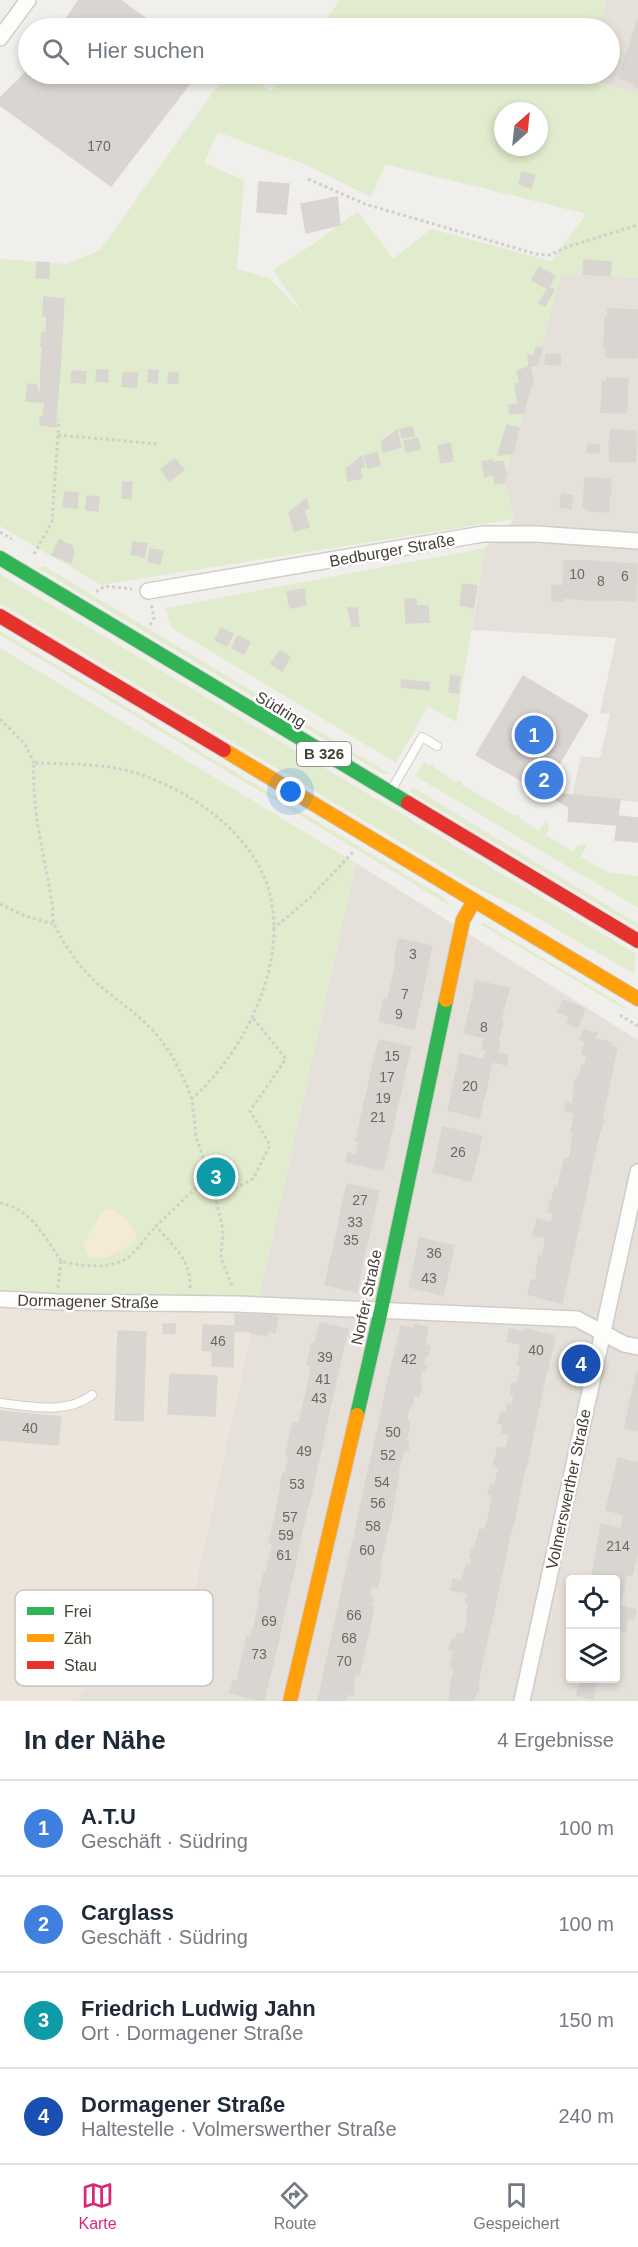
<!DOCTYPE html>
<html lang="de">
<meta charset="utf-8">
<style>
body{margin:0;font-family:Arial,sans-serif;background:#f2f2f3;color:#1f2937}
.controls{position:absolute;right:18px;bottom:18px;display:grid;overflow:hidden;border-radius:6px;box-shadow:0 3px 9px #0003}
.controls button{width:54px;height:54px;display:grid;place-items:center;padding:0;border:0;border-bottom:2px solid #e0e1e3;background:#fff;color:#1f2937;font:30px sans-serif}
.compass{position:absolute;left:494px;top:102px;width:54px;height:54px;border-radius:50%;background:#fff;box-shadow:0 3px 9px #0003;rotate:27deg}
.you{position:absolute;left:291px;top:792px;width:21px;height:21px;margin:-15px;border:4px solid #fff;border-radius:50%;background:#1a73e8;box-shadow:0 0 0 9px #1a73e833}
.badge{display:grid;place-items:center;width:39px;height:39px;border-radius:50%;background:#db2777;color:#fff;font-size:20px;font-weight:700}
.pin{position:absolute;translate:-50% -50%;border:3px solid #fff;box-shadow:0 2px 6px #0006}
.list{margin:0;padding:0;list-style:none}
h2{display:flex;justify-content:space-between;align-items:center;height:78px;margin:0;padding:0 24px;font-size:26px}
h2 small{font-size:20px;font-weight:400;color:#747a83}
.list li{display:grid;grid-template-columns:39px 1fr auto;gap:18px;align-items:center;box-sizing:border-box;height:96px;padding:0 24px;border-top:2px solid #e0e1e3}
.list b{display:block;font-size:22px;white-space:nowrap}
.list p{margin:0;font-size:20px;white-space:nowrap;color:#747a83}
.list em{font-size:20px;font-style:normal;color:#747a83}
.icon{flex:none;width:33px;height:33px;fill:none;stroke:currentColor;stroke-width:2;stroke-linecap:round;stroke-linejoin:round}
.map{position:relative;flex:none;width:638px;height:1701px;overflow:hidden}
.search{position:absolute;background:#fff;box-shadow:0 3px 9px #0003;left:18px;right:18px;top:18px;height:66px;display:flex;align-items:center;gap:15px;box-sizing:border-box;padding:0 21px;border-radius:33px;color:#747a83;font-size:22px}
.sheet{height:462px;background:#fff}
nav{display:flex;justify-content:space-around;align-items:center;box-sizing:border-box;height:84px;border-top:2px solid #e0e1e3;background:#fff;font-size:16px;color:#747a83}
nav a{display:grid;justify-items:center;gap:3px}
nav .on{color:#db2777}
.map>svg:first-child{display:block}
</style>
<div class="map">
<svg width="638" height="1701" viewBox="0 0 638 1701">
<rect width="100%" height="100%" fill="#f1efec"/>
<path fill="#e5e0d9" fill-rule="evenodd" d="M606,0H638V94L584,78L585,74H610V28H598Z
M561,273L638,278V802L572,796L581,756L600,758L610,714L600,713L616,638L472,630L485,548L515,519L504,483Z
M356,863L638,1040V1701H77L86,1686L98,1633L251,1333ZM570,1580H616V1678H570Z"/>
<path fill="#ece5db" d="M0,1305L256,1312L187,1626L98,1633L86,1686L77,1701H0Z"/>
<path fill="#e1ebcd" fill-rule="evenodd" d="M340,0H606L598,28H319Z
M226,74H247L271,91L285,74H585L584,79L638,94V278L561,274L504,483L515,519L101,585L0,526V259L67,264L100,250ZM503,111H539V147H503ZM218,132L309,166L371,197L385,164L586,214L551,261L431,229L393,259L358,211L312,245L273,270L303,313L269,278L237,269L244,180L204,163Z
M485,548L456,722L428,706L396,763L172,628L165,608Z
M44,566L390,774H383L38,568Z
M0,574L636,954L634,974L525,911L475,887L0,603Z
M0,631L443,897L452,907L0,635Z
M0,648L356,863L258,1304L0,1295Z
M424,762L429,766L433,763L435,768L456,782L461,781L462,785L513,815L518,814L519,818L539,831L547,820L549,829L546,835L573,852L577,846L588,843L581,857L607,872L638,876V908L415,776Z
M412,787L638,924V928L410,792Z
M484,923L626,1007V1010L480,924Z"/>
<path fill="#f4ebd7" d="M114,1209C123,1218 141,1229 135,1242C120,1250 104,1264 88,1256L83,1244L85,1241L103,1212L106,1210Z"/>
<path fill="#d9d6d2" stroke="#d9d6d2" stroke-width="1.5" d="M79,0H120L159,28H60Z
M638,19V50L627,81L619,78Z
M638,50V88L634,86L635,84L627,81Z
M28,70V74H197L111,186L0,105V98Z
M522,172L535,175L531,188L519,184Z
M259,182L289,184L286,214L257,212Z
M337,197L340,225L306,233L301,204Z
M584,260L611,262L610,276L583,274Z
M37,262L49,263V278H36Z
M539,267L555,276L548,289L532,280Z
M549,287L554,290L545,306L539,303Z
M44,297L64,299L60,368L41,366L43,346H41L42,333H46L47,316H43Z
M608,309L638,310L637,358L606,357V348L604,347L605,318H607Z
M536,347L542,348L537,365L529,367L528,355L534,356Z
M546,354L561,355L560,365L545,364Z
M41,366L60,368L56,418L43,417L45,403L40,402Z
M529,367H531L533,380L520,384L517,371Z
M97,370H108V382L96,381Z
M149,370L158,371L157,383L148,382Z
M72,371L86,372L85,383L71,382Z
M123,373H138L136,388L122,386Z
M169,373H178V383H168Z
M607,378L628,379L627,395H602V382H607Z
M533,380L523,413L510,414L509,405L518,404L515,384Z
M28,384L37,385V391L41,392L40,402L26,401Z
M602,395H628L626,413L601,412Z
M40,417L56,418V427L40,425Z
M507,425L519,428L513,453L498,455Z
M412,427L414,436L402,438L400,429Z
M397,430L401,447L383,452L381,442Z
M611,430L636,431V446L609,445Z
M418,438L420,449L406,452L404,441Z
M450,443L453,461L441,463L438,446Z
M588,444L599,445V453L587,452Z
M609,445L636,446L635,462L610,461Z
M377,453L380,465L368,468L364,456Z
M362,456L364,467L360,468L362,478L348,481L346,469Z
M175,459L184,470L169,481L161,469Z
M492,460V463L503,461L505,471L485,477L482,462Z
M507,472L504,483L495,484L494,473Z
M585,478L610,479L611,495H584Z
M123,482H132L131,499L122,498Z
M65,492L78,493L77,508L63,507Z
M562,494L573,496L571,509L560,507Z
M584,495H609V512L588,511V509L583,508Z
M87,496L99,497L98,511L86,510Z
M306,499L309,508L291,513L290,512Z
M304,509L309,527L294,531L289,513Z
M59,540L72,546L74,554L71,563L52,555Z
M133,542L147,544L144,557L131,554Z
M150,549L163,551L160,564L148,562Z
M564,561H591L589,600L563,598Z
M591,561L613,563L612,600H589Z
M613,563L637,564L636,601L612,600Z
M463,584L477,586L473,608L460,605Z
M552,585L563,586V601H552Z
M304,589L306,605L290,608L287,592Z
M405,599H416V606H428L429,622L406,623Z
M348,608H357L359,626H352Z
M221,628L233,634L227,646L215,640Z
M238,636L250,642L244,654L232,648Z
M280,651L290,657L282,671L271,664Z
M451,675L460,677L458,693L449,692Z
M523,676L588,715L556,769L563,774L554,789L563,794L620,800L618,816L638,818V842L615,840L617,825L568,821L569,807L476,755Z
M402,680L429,683V690L401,687Z
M399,939L432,946L427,969L394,961Z
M396,962L427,969L423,988L392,981Z
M392,981L423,988L419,1007L388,1000Z
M476,981L509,988L505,1004L473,997Z
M473,997L505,1004L501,1020L469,1013Z
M384,999L419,1007L414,1029L379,1021Z
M563,1000L585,1009L578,1027L567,1023L570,1017L558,1012Z
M469,1013L503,1021L498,1041L464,1033Z
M583,1030L597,1033L593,1043L580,1040Z
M484,1038L500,1041L498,1052L482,1049Z
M594,1039L611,1042L610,1046L617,1048L612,1071L585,1065L587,1055L582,1054L585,1041L593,1043Z
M379,1040L411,1047L405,1071L373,1064Z
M486,1050L508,1055L506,1065L484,1059Z
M460,1054L492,1061L488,1081L456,1073Z
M373,1064L405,1071L401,1091L369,1084Z
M582,1065L612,1071L609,1085L579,1078Z
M456,1073L488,1081L484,1098L452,1091Z
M576,1078L609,1085L606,1100L573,1092Z
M369,1084L401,1091L396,1111L364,1104Z
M452,1091L484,1098L479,1118L448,1110Z
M575,1093L606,1100L602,1118L565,1111L567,1103L572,1104Z
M364,1104L396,1111L392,1130L360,1123Z
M575,1113L604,1119L598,1138L571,1132Z
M360,1123L392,1130L388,1148L356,1141Z
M443,1127L482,1136L479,1149L440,1140Z
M573,1133L598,1138L594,1156L571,1151Z
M440,1140L479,1149L475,1165L437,1156Z
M359,1142L388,1148L383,1170L346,1162L348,1153L356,1155Z
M571,1151L594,1156L590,1175L562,1169L565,1158L569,1159Z
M437,1156L475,1165L471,1181L433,1172Z
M562,1169L590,1175L586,1193L558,1186Z
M347,1184L379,1191L373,1217L341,1210Z
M555,1186L586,1193L583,1208L552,1201Z
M550,1201L583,1208L578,1229L551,1223L553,1213L548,1212Z
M341,1210L373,1217L369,1235L338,1228Z
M537,1219L548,1222L544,1237L533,1235Z
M548,1222L578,1229L575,1244L544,1237Z
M338,1228L369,1235L365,1252L334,1245Z
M420,1238L454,1246L449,1269L415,1261Z
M546,1238L575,1244L571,1262L542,1256Z
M334,1245L365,1252L361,1270L330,1263Z
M539,1256L571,1262L567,1280L536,1273Z
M415,1261L449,1269L443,1295L409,1287Z
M330,1263L361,1270L357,1292L325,1285Z
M537,1273L567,1280L562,1303L536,1297L539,1281H536Z
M531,1280L539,1281L536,1296L528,1294Z
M235,1314L255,1315L251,1332L234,1331L233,1367L212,1366V1351L202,1350L203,1325L235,1326Z
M255,1315H271L278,1318L275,1333L268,1331L267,1336L251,1333Z
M320,1323L348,1329L343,1350L315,1344Z
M163,1324H175V1334L163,1333Z
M415,1324L428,1328L425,1345L430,1346L428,1356L396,1349L401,1326L414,1329Z
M510,1329L518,1331L516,1343L507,1341Z
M525,1329L555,1336L549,1363L519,1356L521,1344L516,1343L518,1331L524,1332Z
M118,1331L146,1332L143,1421L115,1420Z
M312,1343L343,1350L338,1372L307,1365Z
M396,1349L425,1355L423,1365L427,1366L426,1370L392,1363Z
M519,1356L549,1363L545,1378L520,1372L521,1366L517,1365Z
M392,1363L422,1369L419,1383L389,1377Z
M312,1366L338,1372L334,1391L308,1385Z
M520,1372L545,1378L540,1402L510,1395L512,1383L517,1384Z
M637,1372H638V1405L630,1403Z
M170,1374L217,1376L215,1416L168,1414Z
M389,1377L422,1384L419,1397L414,1395L412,1406L384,1400Z
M308,1385L334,1391L329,1411L303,1406Z
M514,1396L540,1402L536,1421L506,1414L507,1404L512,1405Z
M384,1400L410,1405L406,1421L381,1415Z
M630,1403L638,1405V1431L625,1428Z
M303,1406L329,1411L325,1429L299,1423Z
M0,1411L61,1417L58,1445L0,1440Z
M501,1413L536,1421L532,1440L502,1433L503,1425L498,1423Z
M381,1415L410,1422L406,1442L409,1443L408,1451L375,1443Z
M293,1422L325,1429L322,1446L289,1439Z
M509,1435L532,1440L529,1454L506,1449Z
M289,1439L322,1446L318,1463L286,1456Z
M375,1443L404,1450L397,1474L369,1468Z
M498,1447L503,1448L499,1467L493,1466Z
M503,1448L529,1454L524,1473L499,1467Z
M289,1456L318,1463L314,1481L285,1474Z
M618,1458L638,1463V1491L612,1485Z
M499,1467L524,1473L520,1490L495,1484Z
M369,1468L399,1475L395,1494L386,1492V1494L364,1490Z
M283,1473L314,1481L311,1494L280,1487Z
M491,1484L520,1490L515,1517L490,1511L493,1495L488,1494Z
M612,1485L638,1491V1518L606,1510Z
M281,1487L311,1494L306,1514L277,1507Z
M364,1490L395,1496L391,1517L360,1510Z
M277,1507L306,1514L303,1527L274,1521Z
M360,1510L391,1517L385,1541L355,1534Z
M490,1511L515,1517L510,1535L485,1530Z
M624,1515L638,1518L637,1533L621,1529Z
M274,1521L303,1527L298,1549L269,1543Z
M601,1524L638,1533V1550L632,1575L594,1566Z
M480,1529L510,1535L506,1555L475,1548Z
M355,1534L385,1541L380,1565L349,1558Z
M273,1543L298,1549L295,1566L269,1560Z
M472,1548L506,1555L502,1573L471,1566L473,1558H470Z
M349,1558L380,1565L379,1570L381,1571L377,1588L344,1581Z
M269,1560L295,1566L292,1579L266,1573Z
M467,1565L473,1567L469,1588L460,1586Z
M594,1566L627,1573L620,1606L616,1605V1580H591Z
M473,1567L502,1573L496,1600L462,1592L463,1587L469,1588Z
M264,1573L292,1579L287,1600L259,1594Z
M453,1579L461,1581L462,1592L451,1590Z
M344,1581L371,1587L369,1596L373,1597L371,1607L340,1600Z
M468,1593L496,1600L491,1623L466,1618L469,1604L466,1603Z
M261,1595L287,1600L284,1614L258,1608Z
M340,1600L374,1607L369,1630L335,1623Z
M620,1606L636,1610L634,1619L618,1616Z
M258,1608L284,1614L280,1633L254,1627Z
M616,1616L628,1618L625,1632L616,1629Z
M468,1619L491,1623L487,1640L464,1635Z
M335,1623L369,1630L364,1653L330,1646Z
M254,1627L280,1633L276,1650L246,1643L247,1636L251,1637Z
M457,1633L487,1640L483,1658L449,1650L452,1639L456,1640Z
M246,1643L276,1650L273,1664L242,1658Z
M330,1646L364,1653L359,1675L325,1668Z
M454,1651L483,1658L479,1676L454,1671V1668L450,1667Z
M242,1658L273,1664L269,1678L239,1672Z
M325,1668L355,1674L353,1695L321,1688Z
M454,1671L479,1676L478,1692L450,1688Z
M239,1672L269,1678L264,1701L230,1693L233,1681L237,1682Z
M581,1680L596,1683L593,1699L577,1695Z
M321,1688L347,1694L346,1701H318Z
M451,1688L476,1693L474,1701H449Z"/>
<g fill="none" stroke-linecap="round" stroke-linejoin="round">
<g stroke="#cfccc9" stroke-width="10">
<path id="lane" d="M392,789L422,737L437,746
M0,1403C30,1406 66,1415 92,1395"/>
</g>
<g stroke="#cfccc9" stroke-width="18">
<path id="street" d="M0,38L28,0
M148,591L483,534H537L638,541
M0,1299L58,1302L236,1304L577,1319L624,1344L638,1347
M522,1701L638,1172"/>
</g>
<g stroke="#d0cbc3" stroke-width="16">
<path id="fast" d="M0,558L408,803
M357,1415L381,1310L446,1000"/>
</g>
<g stroke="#d0cbc3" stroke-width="16">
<path id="slow" d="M224,750L638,999
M446,1000L463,920L474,901
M290,1701L357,1415"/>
</g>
<g stroke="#d0cbc3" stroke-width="16">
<path id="jam" d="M0,616L224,750
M408,803L638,941"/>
</g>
<path stroke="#d1cfcb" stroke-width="3" stroke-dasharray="3 3" stroke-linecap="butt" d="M308,179L365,204L536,254L549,255L570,246L638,225
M58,435L159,444
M0,532L12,539
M34,554L52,522L59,420
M96,592L105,586L132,589
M150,625L154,618L151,604
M0,719L25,744L34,763
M0,904L23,915L53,924
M273,929L311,897L353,852
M620,1015L638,1026
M192,1099C181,1069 166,1041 141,1019C121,1001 96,986 79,964C71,953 61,939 55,926C51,919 54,910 52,903C45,857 31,810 34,763C70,764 108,763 142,775C188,791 235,823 259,866C300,942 250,1047 192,1099L196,1137L212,1184L223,1230L221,1258L233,1288
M0,1203C30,1208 46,1238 61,1261
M58,1288L61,1261C82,1266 112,1271 131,1255C140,1247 148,1235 156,1226
M190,1288C191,1259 174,1247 156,1226L197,1187L212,1184L235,1188L253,1179L270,1145L250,1111L286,1059L253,1018"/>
<use href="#lane" stroke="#fdfdfc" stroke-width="8"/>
<use href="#street" stroke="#fdfdfc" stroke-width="15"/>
<use href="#fast" stroke="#30b455" stroke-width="14"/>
<use href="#slow" stroke="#ff9f0a" stroke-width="14"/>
<use href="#jam" stroke="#e5322d" stroke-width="14"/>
</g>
<g text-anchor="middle" stroke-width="5" stroke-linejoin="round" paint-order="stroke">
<g font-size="14" fill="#6d675f">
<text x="99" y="151">170</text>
<text x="577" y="579">10</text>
<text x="625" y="581">6</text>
<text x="601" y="586">8</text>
<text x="413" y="959">3</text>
<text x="405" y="999">7</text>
<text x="399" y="1019">9</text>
<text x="484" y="1032">8</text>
<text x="392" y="1061">15</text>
<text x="387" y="1082">17</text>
<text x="470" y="1091">20</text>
<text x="383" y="1103">19</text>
<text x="378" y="1122">21</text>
<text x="458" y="1157">26</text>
<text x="360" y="1205">27</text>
<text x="355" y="1227">33</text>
<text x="351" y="1245">35</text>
<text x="434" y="1258">36</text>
<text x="429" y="1283">43</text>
<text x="218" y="1346">46</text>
<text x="536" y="1355">40</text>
<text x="325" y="1362">39</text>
<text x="409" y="1364">42</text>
<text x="323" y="1384">41</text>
<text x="319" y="1403">43</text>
<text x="30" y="1433">40</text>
<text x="393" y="1437">50</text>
<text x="304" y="1456">49</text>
<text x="388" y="1460">52</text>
<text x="382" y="1487">54</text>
<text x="297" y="1489">53</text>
<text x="378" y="1508">56</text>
<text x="290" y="1522">57</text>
<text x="373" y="1531">58</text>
<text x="286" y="1540">59</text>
<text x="618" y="1551">214</text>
<text x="367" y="1555">60</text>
<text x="284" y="1560">61</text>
<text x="354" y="1620">66</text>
<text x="269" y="1626">69</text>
<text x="349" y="1643">68</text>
<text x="259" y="1659">73</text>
<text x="344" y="1666">70</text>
</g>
<rect fill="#fff" stroke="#7e7973" stroke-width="1.5" x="297" y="742" width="54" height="24" rx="4.5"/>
<g font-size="15" font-weight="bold" fill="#474037">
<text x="324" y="759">B 326</text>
</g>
<g font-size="16" fill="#474037" stroke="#fff">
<text transform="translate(392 550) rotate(-10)" y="6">Bedburger Straße</text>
<text transform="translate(281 709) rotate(31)" y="6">Südring</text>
<text transform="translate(366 1297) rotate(-78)" y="6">Norfer Straße</text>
<text transform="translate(88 1301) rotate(1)" y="6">Dormagener Straße</text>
<text transform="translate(568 1489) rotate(-78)" y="6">Volmerswerther Straße</text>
</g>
</g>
<rect x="15" y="1590" width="198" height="96" rx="9" fill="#fff" stroke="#c8c6c3" stroke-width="1.5"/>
<rect x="27" y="1607" width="27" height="8" fill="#30b455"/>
<rect x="27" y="1634" width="27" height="8" fill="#ff9f0a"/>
<rect x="27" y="1661" width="27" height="8" fill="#e5322d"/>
<g font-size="16" fill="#474037">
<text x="64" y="1617">Frei</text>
<text x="64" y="1644">Zäh</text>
<text x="64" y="1671">Stau</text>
</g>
</svg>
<div class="controls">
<button><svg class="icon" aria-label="locate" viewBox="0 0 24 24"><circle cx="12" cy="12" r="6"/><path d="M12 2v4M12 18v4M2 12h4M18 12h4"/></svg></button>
<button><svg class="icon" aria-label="layers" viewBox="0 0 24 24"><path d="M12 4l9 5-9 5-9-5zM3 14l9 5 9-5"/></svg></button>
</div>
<svg class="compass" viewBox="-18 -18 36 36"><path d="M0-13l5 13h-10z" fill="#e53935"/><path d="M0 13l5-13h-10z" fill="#747a83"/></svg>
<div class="you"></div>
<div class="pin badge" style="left:534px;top:735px;background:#3f7fe0">1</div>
<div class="pin badge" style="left:544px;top:780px;background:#3f7fe0">2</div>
<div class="pin badge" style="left:216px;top:1177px;background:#0f9aa8">3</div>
<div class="pin badge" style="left:581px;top:1364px;background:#1a4fb4">4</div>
<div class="search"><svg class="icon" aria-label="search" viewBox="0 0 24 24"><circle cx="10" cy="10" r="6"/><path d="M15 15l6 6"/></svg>Hier suchen</div>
</div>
<section class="sheet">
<h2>In der Nähe<small>4 Ergebnisse</small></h2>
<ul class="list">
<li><span class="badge" style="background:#3f7fe0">1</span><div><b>A.T.U</b><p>Geschäft · Südring</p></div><em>100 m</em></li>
<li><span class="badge" style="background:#3f7fe0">2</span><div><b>Carglass</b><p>Geschäft · Südring</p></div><em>100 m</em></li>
<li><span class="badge" style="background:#0f9aa8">3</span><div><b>Friedrich Ludwig Jahn</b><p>Ort · Dormagener Straße</p></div><em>150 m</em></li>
<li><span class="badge" style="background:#1a4fb4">4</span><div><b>Dormagener Straße</b><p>Haltestelle · Volmerswerther Straße</p></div><em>240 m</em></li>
</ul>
</section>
<nav>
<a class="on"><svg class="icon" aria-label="map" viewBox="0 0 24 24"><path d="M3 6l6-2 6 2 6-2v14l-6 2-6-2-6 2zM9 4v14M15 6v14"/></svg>Karte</a>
<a><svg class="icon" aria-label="directions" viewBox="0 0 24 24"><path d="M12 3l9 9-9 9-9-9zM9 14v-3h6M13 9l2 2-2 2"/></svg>Route</a>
<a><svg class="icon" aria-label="saved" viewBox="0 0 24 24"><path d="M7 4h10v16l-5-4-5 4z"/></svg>Gespeichert</a>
</nav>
